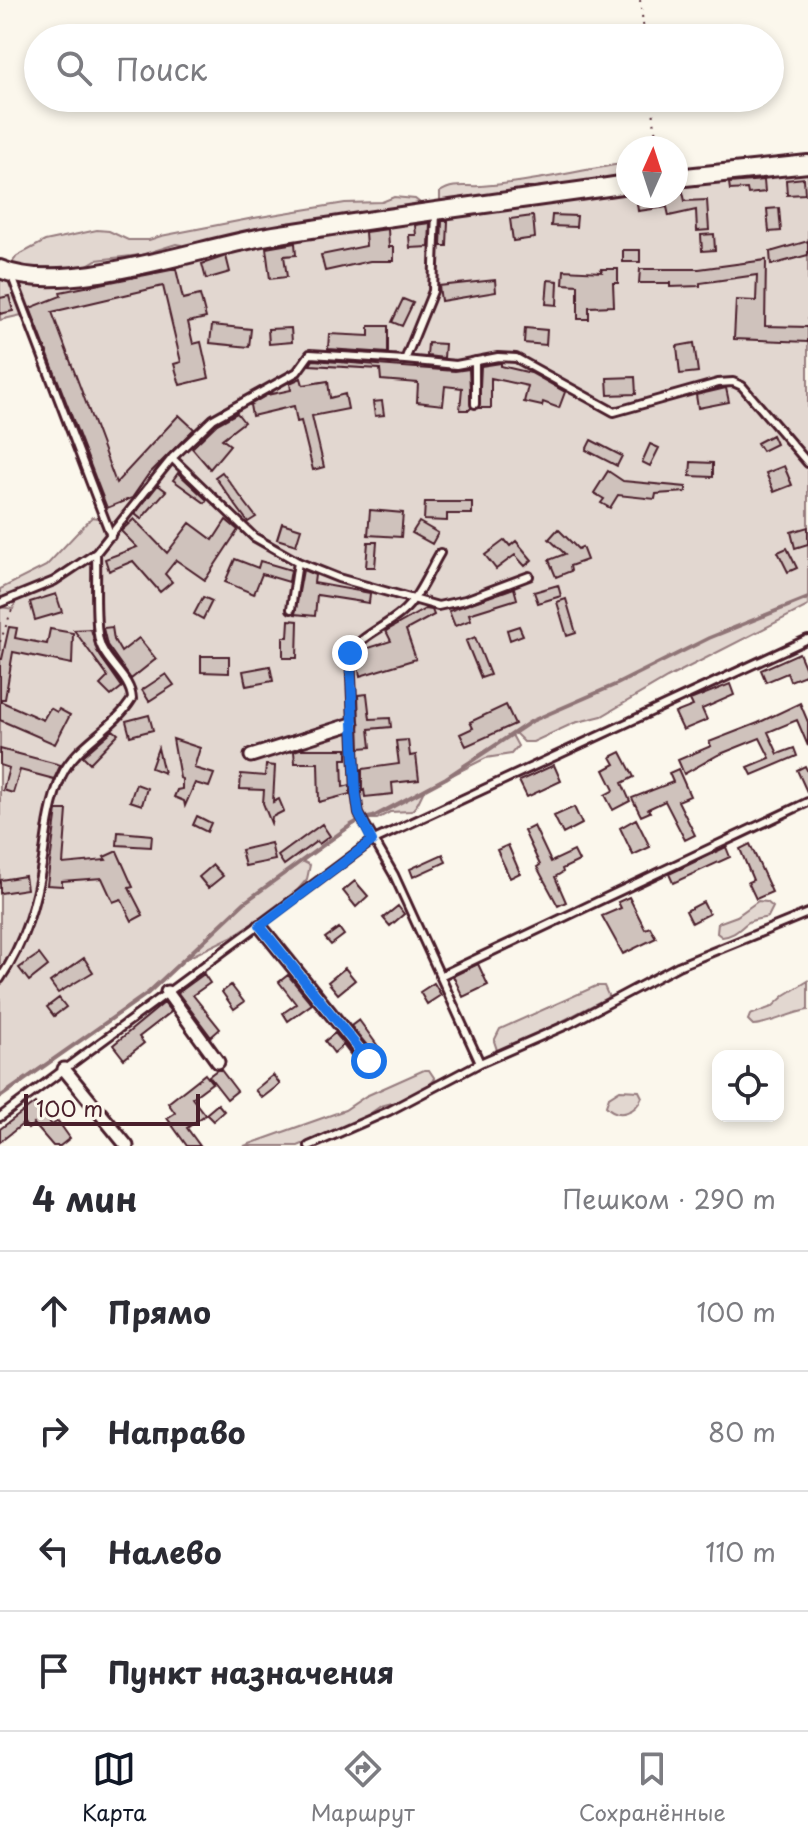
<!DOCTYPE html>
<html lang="ru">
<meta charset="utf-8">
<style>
body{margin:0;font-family:"Playpen Sans",sans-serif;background:#f7f7f7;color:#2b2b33}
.controls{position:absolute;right:24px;bottom:24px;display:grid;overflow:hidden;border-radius:16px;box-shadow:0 4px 12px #0003}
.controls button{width:72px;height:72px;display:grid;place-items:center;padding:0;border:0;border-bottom:2px solid #e1e1e2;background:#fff;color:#2b2b33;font:40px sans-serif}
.compass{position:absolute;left:616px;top:136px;width:72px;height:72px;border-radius:50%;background:#fff;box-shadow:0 4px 12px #0003;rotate:3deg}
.scale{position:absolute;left:24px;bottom:20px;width:176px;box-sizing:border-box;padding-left:8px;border:4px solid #4a1f2b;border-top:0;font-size:22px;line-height:28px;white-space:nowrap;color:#4a1f2b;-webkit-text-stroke:6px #fbf7ec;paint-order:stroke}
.stop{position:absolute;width:24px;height:24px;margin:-18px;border:6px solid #1a73e8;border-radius:50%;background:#fff}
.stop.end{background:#1a73e8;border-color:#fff;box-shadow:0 2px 8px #0008}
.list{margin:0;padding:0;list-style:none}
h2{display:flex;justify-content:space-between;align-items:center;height:104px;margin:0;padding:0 32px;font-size:34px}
h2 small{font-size:26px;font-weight:400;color:#7c7c81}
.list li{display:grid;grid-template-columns:52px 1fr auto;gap:24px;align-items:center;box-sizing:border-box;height:120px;padding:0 32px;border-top:2px solid #e1e1e2}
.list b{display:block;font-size:30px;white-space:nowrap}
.list em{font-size:26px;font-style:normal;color:#7c7c81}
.icon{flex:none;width:44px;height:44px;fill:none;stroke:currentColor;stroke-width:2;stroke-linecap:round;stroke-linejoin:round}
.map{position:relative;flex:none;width:808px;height:1146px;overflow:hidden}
.search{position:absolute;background:#fff;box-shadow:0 4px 12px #0003;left:24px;right:24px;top:24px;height:88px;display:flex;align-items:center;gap:20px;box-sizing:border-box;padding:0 28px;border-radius:44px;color:#7c7c81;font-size:30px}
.sheet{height:584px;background:#fff}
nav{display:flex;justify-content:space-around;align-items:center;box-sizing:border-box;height:112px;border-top:2px solid #e1e1e2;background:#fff;font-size:22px;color:#7c7c81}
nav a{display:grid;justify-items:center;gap:4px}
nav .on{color:#111827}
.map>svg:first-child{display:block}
</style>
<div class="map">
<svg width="808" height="1146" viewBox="0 0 808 1146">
<rect width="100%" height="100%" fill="#fbf7ec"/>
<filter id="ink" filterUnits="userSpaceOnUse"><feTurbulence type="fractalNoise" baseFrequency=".0125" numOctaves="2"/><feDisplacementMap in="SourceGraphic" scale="16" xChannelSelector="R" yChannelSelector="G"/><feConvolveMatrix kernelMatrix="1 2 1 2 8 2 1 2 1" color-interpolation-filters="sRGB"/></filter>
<g filter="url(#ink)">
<path fill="#e2d7d0" stroke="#967b7e" stroke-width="2" d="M808,161V606L667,678L602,716L574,723L533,742H524L515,733L512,735L518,746L511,754L486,758L426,788C419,796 420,805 411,811L390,812L377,819H362L302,861L310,865L307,879L289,900L231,937L183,960L148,993L0,1097V607L13,609L16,600L56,583L68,566L39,586L0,601V589L46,566L92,517L98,518L102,525L104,522L26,314L0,320V269C59,292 128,266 187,253L181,245L176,244L141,255L96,260L75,272L48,267L28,270L17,269L12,263L17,256L45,241L97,230L109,231L128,240H149L161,236L254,218L345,203L382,202L394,197L415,199L433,213L523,200L529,195L550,196L552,190C560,190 568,187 577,186C585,186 585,191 594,190L592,185L597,183L611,188L628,186V196H676V179Z
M628,163V175L603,180L440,204V192C453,183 466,187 481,186C531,183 579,170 628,163Z
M758,901L767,902L773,907L768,917C761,919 753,919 747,923C738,930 735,935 722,937L717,933L718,923L737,916Z
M808,981V1010C789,1013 771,1024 753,1025L748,1020L750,1015L772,1007L785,995Z
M596,986H604L608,995L607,998L506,1050H497L494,1041L500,1029Z
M424,1070H429L435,1079L428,1087L407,1099L381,1106L365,1117L298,1146H244L345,1110L366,1096Z
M620,1090L639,1091L642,1097C636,1113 618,1119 606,1106L609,1097Z"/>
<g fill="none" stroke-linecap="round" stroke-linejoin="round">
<path stroke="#907477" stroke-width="4" d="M0,1097L148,993L245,902L351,825L362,819L373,817L446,778L532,721L617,684L709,638L808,598"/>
</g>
<path fill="#cfc2bc" stroke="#4a1f2b" stroke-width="2" d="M804,178L805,194L787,195L786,180Z
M764,180L765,192L748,194L747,189L730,190L729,183Z
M682,188L685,201L707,200L709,230L697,231L696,210L669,216L667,207L638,211L636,196H676V189Z
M779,208L781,231L769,232L767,209Z
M552,215L577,216L576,227L551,226Z
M533,216L535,238L513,241L510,219Z
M442,221H448L447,246H441Z
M430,223L429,247L410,248L409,235H416L415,225Z
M388,229L389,247H394V261H370L325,271L321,255L366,246L365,232Z
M714,234L715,250L702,251L701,235Z
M808,241V255L771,265L770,252Z
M295,243L296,255L284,256L287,277L270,279L266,248Z
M623,250H640V262H623Z
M226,256L230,272L206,279L202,264Z
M766,260L765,326L808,327V342L734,339L736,300L756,301L757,275L700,283V286L670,287V283H639L640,269H699Z
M176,269L183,299L200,295L206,318L188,322L193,344L201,342L209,378L180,385L174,364L181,362L163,286L52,312L116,483L179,415L194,429L148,475L132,498L107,508L30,308L61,296L60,292Z
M601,269H618V283H613L614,306L589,307V319H578V285L563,284L564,270L602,272Z
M495,280L496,292L441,301L439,286Z
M548,280L558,281L557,305L546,304Z
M9,296L13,311L0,314V298Z
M403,299L413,303L402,326L392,322Z
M212,325L251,329L249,347L210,343Z
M369,326H388V353L328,349L329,334L369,336Z
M291,328L292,342L269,344L268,329Z
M525,328L547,330L546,345L524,343Z
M428,343L445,344L444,358L427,356Z
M694,343L698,372L680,374L677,346Z
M313,360L455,371L469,369L471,408L469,410H460L462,388L445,386L443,405L417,402L418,383L381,380L380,369L310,365Z
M501,363V366L531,373L565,392L559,408L543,402L542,406L524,402L528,386L491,378V408H479L481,366Z
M635,377L636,394L608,395L607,378Z
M301,378L303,385L328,381L330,398L345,394L348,409L312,416L324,467L313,470L301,421L297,422L294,406L252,416L250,405L267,395L291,390L290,383Z
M726,388L729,402L698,408L696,395Z
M382,401L384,415L375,416L373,402Z
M237,413L244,422L222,439L230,445L210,469L192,448L217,424Z
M772,435L776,444L762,451L757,443Z
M591,440L622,456L617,466L586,450Z
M650,444L659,448L650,466L642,462Z
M691,462L713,463V477L690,476Z
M784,466L792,485L774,492L766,473Z
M608,471L623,481L686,487V492L656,494L655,499L618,495L610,508L601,503L604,499L594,493Z
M222,472L256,517L248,522L215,477Z
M178,473L207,500L205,503L173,480Z
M158,485L166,491L141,519L135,514Z
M425,502H472V514H447V521L424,520Z
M370,510L403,513L401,537L368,535Z
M134,519L167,553L190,523L213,540L226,520L238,530L205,580L176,560L165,574L172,582L160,592L133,561L109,571L105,559L137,547L121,531Z
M419,522L438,533L432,544L412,533Z
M282,523L301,529L296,545L277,539Z
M808,527V544L795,548L791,532Z
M558,529L578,549L582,547L587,560L570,566L571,571L556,577L549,560L565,554L549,539Z
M505,540L510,546L516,541L532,560L525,566L515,555L496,569L485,555Z
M368,542H377L375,567H366Z
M787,548L797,568L788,572L778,552Z
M235,559L258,568L260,561L291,570L289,582L262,574L254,594L225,582Z
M303,570L315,575L314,583L370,593L369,603L317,595L315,616L295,614Z
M558,585L561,596L538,603L534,592Z
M514,588L517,599L469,614L471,620L455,626L449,611Z
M56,594L62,612L35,620L30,602Z
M203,597L212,601L203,619L194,614Z
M566,599L576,633L567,636L557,602Z
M425,609L432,610L434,615L406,630L416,659L360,676L356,655L359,651L391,641L386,631Z
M289,620L298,621L297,658H283V637H288Z
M519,626L523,635L510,640L507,630Z
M9,627L17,628L15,638L47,644L50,629L73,633L72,664L13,652L5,699H0V659H2Z
M112,627L114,640L121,652L139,638L156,659L131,679L107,645L103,628Z
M91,629L97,651L122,687L111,696L100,685L108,677L74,630Z
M475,637L490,675L481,678L466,641Z
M799,653L808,674L790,681L787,673L766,682L761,670Z
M201,656H229V673L201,672Z
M270,666L273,681L246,686L243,671Z
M166,674L174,685L149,701L142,690Z
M730,684L734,695L702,709L707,720L683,730L675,713L693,706L690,700Z
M367,694L370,719L390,718L391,727L369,729L371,747L360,748L358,695Z
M0,701L43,720L50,708L57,712L59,709L70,715L55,744L0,720Z
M800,703L808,722V746L797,720L768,732L778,754L794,748L797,756L752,775L748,767L770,758L760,738L718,755L684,774L678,760L711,746L709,742L758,723Z
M506,705L515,724L466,746L460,734L473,728L470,722Z
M149,715L153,730L130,736L126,721Z
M113,730L118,734L90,763L83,756Z
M173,739L200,748L194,768L214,774L209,787L195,783L185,806L184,801L174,797L177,790L182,789V779L180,778Z
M408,740L410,756L416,755L419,780L392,783L393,794L365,797L364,790L362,791V769L399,764L396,741Z
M158,748L164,773L151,768Z
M0,749L61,765L60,766L54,779L20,770L13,793L3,790L9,768L0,765Z
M300,749H347V759H342L343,787L350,785V794L319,802L318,763H295L294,751Z
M621,752L634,777L622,783L630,801L613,810L605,795L614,790L604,770L615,764L611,757Z
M266,765L275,766L273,802L279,799L284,811L272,817L271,823L263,803L264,790L240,789L241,774L265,776Z
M554,765L561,781L527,797L519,781Z
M805,766L808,772V794L797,770Z
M678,769L690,796L678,801L695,835L685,840L665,801L648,809L650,812L641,816L632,798L673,782L669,773Z
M136,784L147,788L142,805L130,801Z
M574,807L582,824L563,834L554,816Z
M57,810H67L63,864L106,860L104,857L117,851L133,887L129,888L143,915L132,921L121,899L113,902L102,878L62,881V886L47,885Z
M197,816L211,823L207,832L193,825Z
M636,819L650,847L633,855L620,828Z
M322,824L330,836L319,844L317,841L284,865L278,856Z
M534,826L551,862L574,851L579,861L562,869L563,872L555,877L566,902L558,906L537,867L540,865L524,831Z
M118,832L152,835L151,847L117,845Z
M271,843L275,860L245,866L241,850Z
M750,844L772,892L756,899L748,882L753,880L740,849Z
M508,845L520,873L510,878L497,850Z
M726,847L730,857L673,883L669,874Z
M443,854L446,862L413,877L410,869Z
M213,865L223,876L208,888L199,877Z
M25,876L27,889L0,893V880Z
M355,881L368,896L356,907L343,891Z
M629,897L645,929L650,927L656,938L623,954L602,916L621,908L618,902Z
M703,902L709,914L692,923L686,911Z
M398,906L404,914L390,926L383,918Z
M339,928L344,935L331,945L325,938Z
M39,954L48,966L29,981L19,968Z
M84,958L93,972L58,993L50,982Z
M478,964L488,985L463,997L453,976Z
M345,968L355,980L338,994L328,982Z
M204,974L210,983L193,995L220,1029L211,1037L178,993Z
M288,975L312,1004L288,1021L283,1013L296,1004L279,982Z
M434,983L441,995L427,1004L420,992Z
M231,985L244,1002L234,1009L222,992Z
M59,998L66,1007L54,1016L47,1007Z
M164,1003L171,1012L139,1037L144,1043L124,1059L113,1045Z
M359,1020L380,1049L374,1054L351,1026Z
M335,1033L361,1064L359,1066L343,1045L334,1053L325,1041Z
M217,1070H221L237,1091L227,1099L209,1076Z
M205,1074L212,1083L192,1098L205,1115L187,1128L200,1146H187L167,1118L175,1113L168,1103Z
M273,1075L280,1084L262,1098L255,1090Z
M35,1103L52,1125L58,1121L70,1138L60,1146H53L34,1124L28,1129L24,1123L0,1142V1129Z
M218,1104L224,1111L213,1121L206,1114Z"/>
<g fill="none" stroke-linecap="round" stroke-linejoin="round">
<g stroke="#4a1f2b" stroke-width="12">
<path id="service" d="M11,274L111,536
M405,360L456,365L498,357L516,358L614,412L718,383L733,382L742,386L808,463
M475,361V404
M172,458L254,537L298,562L338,578L438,606L465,600L529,576
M440,553C428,573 419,598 401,613C385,627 362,635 350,653L356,793L359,814L394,875L480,1063L569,1024L678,966L808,913
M0,603L54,581L96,553L172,458L213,419L297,372L310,354L405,360L433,291L436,212
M291,609L298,562
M440,976L808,802
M0,979C25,942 36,903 43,859C47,829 50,803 62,775C76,744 114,729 132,699C131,677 104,662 99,640C94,617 97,578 96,553
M0,1117L372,841L808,639
M309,1146L389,1111L480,1063"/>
</g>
<g stroke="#4a1f2b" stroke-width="17">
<path id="minor" d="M251,756L352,724
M260,926L369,1061
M167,992L218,1062
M64,1069L127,1146"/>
</g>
<g stroke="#4a1f2b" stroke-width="22">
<path id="secondary" d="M676,178L808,164
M0,269C65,297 202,246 274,235C391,216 510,201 628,184"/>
</g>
<path stroke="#4a1f2b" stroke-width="2" stroke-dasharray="2 6" stroke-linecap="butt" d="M640,0L645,38
M652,98L657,148
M0,642L13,607"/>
<use href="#service" stroke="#fbf7ec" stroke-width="6"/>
<use href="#minor" stroke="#fbf7ec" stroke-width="11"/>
<use href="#secondary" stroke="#fbf7ec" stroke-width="16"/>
</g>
</g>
<g fill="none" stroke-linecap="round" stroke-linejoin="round" filter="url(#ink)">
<path stroke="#1a73e8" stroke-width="10" d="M350,653L356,793L359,814L372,841L260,926L369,1061"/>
</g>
</svg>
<div class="controls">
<button><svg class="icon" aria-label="locate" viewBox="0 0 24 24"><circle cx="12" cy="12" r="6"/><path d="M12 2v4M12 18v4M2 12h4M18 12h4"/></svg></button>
</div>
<svg class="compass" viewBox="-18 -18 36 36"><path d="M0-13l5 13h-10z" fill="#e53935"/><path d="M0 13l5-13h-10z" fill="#7c7c81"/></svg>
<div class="scale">100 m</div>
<div class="stop" style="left:369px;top:1061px"></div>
<div class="stop end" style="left:350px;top:653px"></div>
<div class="search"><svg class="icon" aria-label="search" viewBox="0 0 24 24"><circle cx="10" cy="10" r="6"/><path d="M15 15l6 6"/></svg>Поиск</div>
</div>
<section class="sheet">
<h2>4 мин<small>Пешком · 290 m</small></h2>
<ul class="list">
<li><svg class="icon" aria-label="ahead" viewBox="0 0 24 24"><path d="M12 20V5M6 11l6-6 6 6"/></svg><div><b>Прямо</b></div><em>100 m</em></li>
<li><svg class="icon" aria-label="right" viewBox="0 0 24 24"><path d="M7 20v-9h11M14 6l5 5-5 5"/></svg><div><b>Направо</b></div><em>80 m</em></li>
<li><svg class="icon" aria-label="left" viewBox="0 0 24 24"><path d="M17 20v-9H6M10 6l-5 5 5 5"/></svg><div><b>Налево</b></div><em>110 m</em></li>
<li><svg class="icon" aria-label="arrive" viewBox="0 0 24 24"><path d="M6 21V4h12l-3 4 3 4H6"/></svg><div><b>Пункт назначения</b></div></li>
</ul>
</section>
<nav>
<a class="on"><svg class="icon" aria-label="map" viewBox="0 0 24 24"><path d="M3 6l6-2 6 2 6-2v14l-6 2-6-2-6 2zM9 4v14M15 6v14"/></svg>Карта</a>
<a><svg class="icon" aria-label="directions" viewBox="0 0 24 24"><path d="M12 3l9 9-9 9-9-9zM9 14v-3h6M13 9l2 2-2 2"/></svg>Маршрут</a>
<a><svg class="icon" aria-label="saved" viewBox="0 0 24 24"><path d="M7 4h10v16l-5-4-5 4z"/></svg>Сохранённые</a>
</nav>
